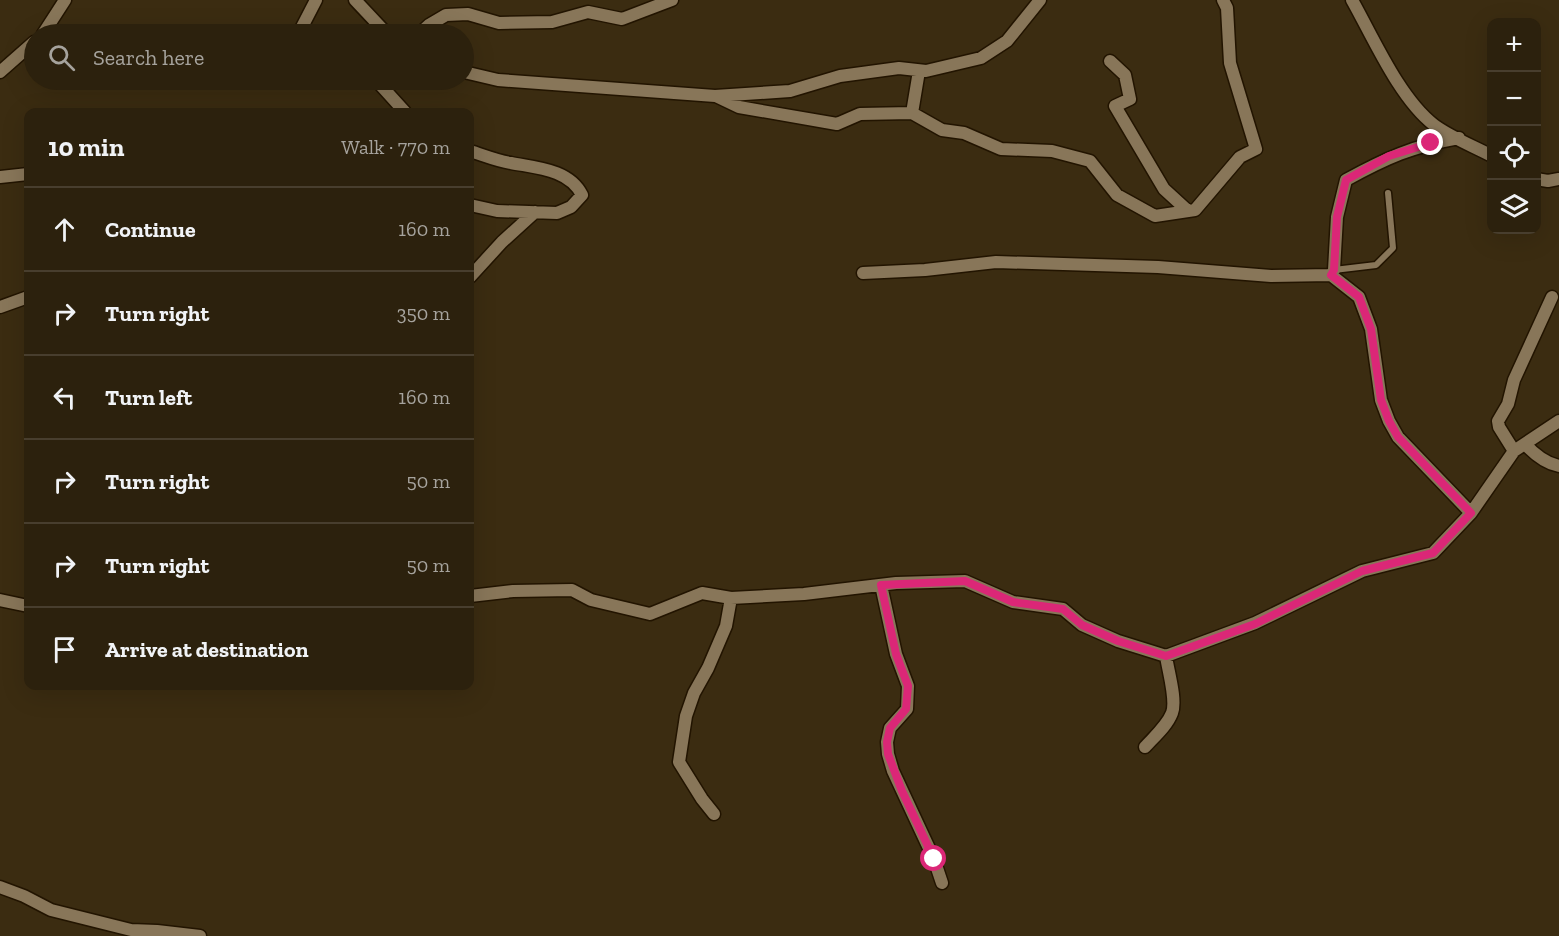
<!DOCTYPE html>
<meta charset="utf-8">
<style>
body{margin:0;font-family:"Zilla Slab",serif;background:#382e1b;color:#f1f3f6}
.controls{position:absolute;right:18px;top:18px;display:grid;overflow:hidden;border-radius:12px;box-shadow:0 6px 24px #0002}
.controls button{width:54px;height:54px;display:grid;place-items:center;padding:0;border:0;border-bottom:2px solid #483e2e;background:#2c210d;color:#f1f3f6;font:30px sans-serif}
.stop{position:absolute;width:18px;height:18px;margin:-14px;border:4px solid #db2777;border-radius:50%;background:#fff}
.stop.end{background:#db2777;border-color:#fff;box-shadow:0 2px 6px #0008}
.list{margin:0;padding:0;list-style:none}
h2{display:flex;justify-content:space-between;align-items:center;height:78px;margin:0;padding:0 24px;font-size:26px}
h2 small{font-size:20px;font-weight:400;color:#a6a39d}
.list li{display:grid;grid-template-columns:39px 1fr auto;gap:18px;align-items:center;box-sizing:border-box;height:84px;padding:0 24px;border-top:2px solid #483e2e}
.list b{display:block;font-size:22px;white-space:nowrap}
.list em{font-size:20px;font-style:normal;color:#a6a39d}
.icon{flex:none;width:33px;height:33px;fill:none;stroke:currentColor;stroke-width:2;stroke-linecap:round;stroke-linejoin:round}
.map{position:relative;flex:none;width:1559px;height:936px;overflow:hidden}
.search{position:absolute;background:#2c210d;box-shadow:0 6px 24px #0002;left:24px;top:24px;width:450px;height:66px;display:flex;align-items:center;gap:15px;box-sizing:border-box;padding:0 21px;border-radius:33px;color:#a6a39d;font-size:22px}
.panel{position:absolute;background:#2c210d;box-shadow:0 6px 24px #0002;left:24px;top:108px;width:450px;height:582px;border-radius:12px}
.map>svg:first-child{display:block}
</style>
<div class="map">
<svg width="1559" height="936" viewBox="0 0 1559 936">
<rect width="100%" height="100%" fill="#3b2c11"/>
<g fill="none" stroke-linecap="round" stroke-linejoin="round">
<g stroke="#221400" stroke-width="9">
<path id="service" d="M1334,270L1376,265L1393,248L1388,193"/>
</g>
<g stroke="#221400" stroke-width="15">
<path id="minor" d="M355,0L387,34
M1352,0C1373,37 1399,98 1434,125C1450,137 1473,146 1492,156
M43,34L65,0
M302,34L301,29L316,0
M419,34L429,25L446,15L468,14L499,23L552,22L588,12L622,19L672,0
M1110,61L1125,75L1130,99L1115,106L1164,189L1188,211
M919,71L912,113L942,130L964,133L1001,149L1052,151L1090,161L1117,195L1155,216L1195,210L1240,157L1256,149L1230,63L1227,8L1223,0
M0,72L34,42
M464,72L498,80L715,96L790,91L840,76L899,68L926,71L981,58L1007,41L1040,0
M376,80L405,112
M716,96L739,107L837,124L860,114L912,113
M470,151C483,155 497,161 511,163C536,168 569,169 582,195L571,207L557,213L497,211L470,205
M0,177L28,174
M1536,179L1548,181L1559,179
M863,273L925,270L996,262L1158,267L1271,276L1331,275L1334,270L1337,217L1346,180C1386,158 1413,146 1459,138
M1331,275L1359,297L1371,329L1381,400L1389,421L1398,437L1471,513
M470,277L502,242L535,212
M0,307L28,297
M1525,444C1535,455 1545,463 1559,466
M1514,451L1499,427L1498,421L1508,404L1514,380L1552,297
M881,585L896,654L908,686L907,709L890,728L887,742L888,754L893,771L934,859L942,883
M470,596L513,591L572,590L591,600L650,614L702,593L731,598L804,594L896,583L965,581L1013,602L1063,609L1082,625L1118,641L1166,656L1255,623L1362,571L1433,553L1471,513L1514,451L1559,421
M0,600L28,606
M1145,747C1154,737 1167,726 1172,713C1177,700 1168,671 1166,656
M714,814L702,799L679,762L686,716L694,693L708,668L726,626L731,598
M0,887L24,896L51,910L131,930L157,931L200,936"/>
</g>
<use href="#service" stroke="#887659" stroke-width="6"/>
<use href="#minor" stroke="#887659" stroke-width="12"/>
</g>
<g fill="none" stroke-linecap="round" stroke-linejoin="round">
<path stroke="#db2777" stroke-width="8" d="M934,859L902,791L888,754L887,742L890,728L906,709L908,686L896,654L881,585L965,581L1013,602L1063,609L1082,625L1118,641L1166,656L1255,624L1362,571L1433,553L1471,513L1398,437L1389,421L1381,400L1371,329L1359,297L1331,275L1334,270L1337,217L1346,180L1389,156L1431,143"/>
</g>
</svg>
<div class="controls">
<button>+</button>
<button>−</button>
<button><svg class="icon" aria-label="locate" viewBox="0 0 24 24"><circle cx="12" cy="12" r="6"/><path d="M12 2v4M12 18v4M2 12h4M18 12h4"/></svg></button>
<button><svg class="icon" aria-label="layers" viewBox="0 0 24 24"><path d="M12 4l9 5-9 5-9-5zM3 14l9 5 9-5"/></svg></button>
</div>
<div class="stop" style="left:934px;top:859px"></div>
<div class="stop end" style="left:1431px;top:143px"></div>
<div class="search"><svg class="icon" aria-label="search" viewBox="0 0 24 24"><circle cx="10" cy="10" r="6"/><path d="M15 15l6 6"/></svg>Search here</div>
<section class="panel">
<h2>10 min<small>Walk · 770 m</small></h2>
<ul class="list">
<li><svg class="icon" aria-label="ahead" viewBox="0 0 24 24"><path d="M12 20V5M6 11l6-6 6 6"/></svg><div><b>Continue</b></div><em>160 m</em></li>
<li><svg class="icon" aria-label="right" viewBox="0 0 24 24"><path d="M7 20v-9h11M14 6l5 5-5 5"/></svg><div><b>Turn right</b></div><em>350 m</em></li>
<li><svg class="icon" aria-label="left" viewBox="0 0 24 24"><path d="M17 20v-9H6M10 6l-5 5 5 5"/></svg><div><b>Turn left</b></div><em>160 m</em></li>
<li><svg class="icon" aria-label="right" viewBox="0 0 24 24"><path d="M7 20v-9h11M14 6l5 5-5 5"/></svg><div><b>Turn right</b></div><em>50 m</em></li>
<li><svg class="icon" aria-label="right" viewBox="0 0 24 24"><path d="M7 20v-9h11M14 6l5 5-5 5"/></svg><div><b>Turn right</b></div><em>50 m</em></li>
<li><svg class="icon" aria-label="arrive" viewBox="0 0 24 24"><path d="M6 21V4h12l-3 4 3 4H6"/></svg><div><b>Arrive at destination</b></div></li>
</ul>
</section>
</div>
